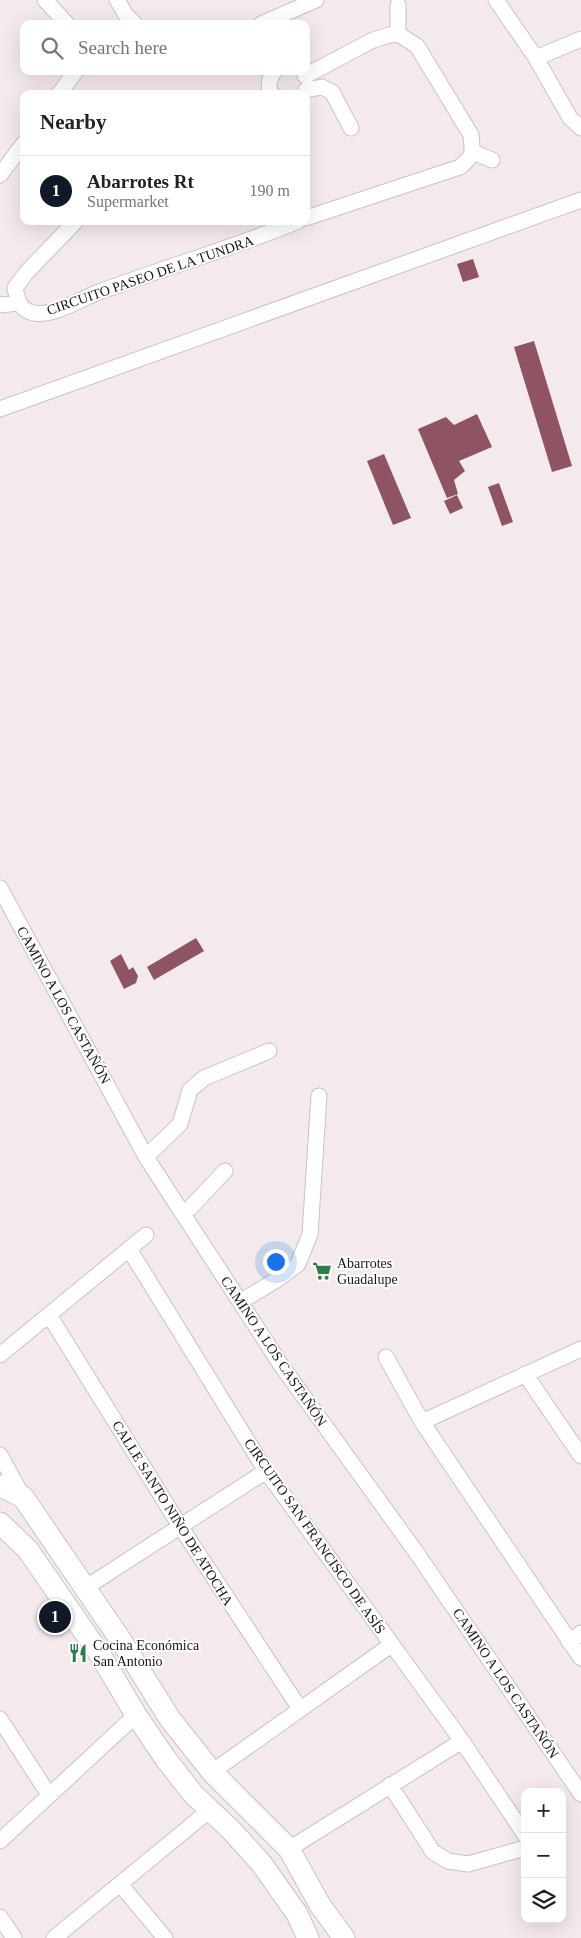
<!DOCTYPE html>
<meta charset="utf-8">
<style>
body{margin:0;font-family:"Times New Roman",serif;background:#f6f6f6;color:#222}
.controls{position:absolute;right:15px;bottom:15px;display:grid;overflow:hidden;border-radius:10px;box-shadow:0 5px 20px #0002}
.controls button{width:45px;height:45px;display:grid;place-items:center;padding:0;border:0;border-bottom:1px solid #e0e0e0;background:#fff;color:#222;font:25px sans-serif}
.you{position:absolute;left:275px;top:1261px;width:18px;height:18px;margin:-12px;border:4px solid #fff;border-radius:50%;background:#1a73e8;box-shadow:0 0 0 8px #1a73e833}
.badge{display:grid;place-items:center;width:32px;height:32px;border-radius:50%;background:#111827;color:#fff;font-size:16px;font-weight:700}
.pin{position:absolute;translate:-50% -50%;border:2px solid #fff;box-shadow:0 1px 5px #0006}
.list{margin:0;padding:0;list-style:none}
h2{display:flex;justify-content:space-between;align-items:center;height:65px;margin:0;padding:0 20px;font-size:21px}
h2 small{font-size:16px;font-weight:400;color:#767676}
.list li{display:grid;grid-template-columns:32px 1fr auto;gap:15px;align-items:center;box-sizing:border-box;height:70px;padding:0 20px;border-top:1px solid #e0e0e0}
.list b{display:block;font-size:19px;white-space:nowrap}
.list p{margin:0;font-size:16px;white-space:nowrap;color:#767676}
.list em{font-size:16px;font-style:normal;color:#767676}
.icon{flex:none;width:28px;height:28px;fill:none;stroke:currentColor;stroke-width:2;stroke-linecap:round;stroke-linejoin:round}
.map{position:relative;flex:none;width:581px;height:1938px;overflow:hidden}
.search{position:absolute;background:#fff;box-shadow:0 5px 20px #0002;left:20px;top:20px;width:290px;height:55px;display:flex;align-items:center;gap:12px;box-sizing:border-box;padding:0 18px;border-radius:10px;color:#767676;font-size:19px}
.panel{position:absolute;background:#fff;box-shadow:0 5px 20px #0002;left:20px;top:90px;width:290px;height:135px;border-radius:10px}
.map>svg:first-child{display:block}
</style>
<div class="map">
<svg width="581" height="1938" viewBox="0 0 581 1938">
<rect width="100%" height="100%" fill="#f4e9eb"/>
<path fill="#8e5463" d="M473,259L479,277L463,282L457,264Z
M534,341L572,466L552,472L514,347Z
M477,414L492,447L459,461L465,471L454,480L458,494L447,498L418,429L446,417L454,425Z
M384,454L411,518L393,525L367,461Z
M499,483L513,522L502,526L488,487Z
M457,495L463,508L450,514L444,501Z
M196,938L204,951L154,980L147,967Z
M121,954L129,970L133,967L138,976L136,983L124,989L110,961Z"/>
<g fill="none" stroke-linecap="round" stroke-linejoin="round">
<g stroke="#ccc1c3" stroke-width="17">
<path id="street" d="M45,0L67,24
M117,0L126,15L135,24
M496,0L536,58L570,118L581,128
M398,5V34
M261,24L316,0
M536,58L581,39
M305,76L373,40L389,35L398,34L417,46L471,135C473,153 474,155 460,167L306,218
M306,90L322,87L332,92L351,128
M59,94L76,71
M272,94C267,87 269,77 275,71
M473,152L492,160
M0,175L24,143
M76,221L26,273L15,288C17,298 19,308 30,312C47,319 78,301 94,294C162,268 231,249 298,221
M0,305L18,303
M0,409L581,200
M0,888L146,1157L281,1365L416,1552L581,1794
M146,1157L180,1124L190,1090L204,1078L269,1051
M183,1214L190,1208L225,1171
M129,1249L266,1471L462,1741L525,1835
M240,1302L278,1279L298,1264L310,1234L319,1096
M49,1315L180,1526L300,1709
M0,1355L146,1235
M386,1357L422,1422L581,1658
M525,1374L581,1456
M422,1422L581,1349
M0,1455L23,1497
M85,1588L266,1471
M569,1642L581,1633
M0,1719L49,1795
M212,1772L391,1645
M390,1785L433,1852L448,1861L468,1864L525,1848
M0,1841L136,1715
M289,1849L462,1741
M120,1884L165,1938
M0,1917L14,1938
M54,1938L210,1810"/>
</g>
<g stroke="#ccc1c3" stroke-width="23">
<path id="secondary" d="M0,1486L23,1497L122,1642L170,1719L212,1772L289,1849L320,1905L344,1938
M0,1523L28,1550L101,1656L136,1715L165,1758L193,1794L232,1831L261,1863L297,1914L308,1938"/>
</g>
<use href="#street" stroke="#fff" stroke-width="15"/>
<use href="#secondary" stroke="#fff" stroke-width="21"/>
</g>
<defs>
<g id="supermarket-bare" transform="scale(1.5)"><path d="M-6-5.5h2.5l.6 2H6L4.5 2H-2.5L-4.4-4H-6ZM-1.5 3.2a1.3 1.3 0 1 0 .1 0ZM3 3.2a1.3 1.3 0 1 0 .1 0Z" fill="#2e7d4d" stroke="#fff" stroke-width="2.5" paint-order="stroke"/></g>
<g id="restaurant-bare" transform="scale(1.5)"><path d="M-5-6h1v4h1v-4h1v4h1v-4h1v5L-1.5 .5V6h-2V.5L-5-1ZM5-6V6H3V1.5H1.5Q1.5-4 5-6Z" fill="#2e7d4d" stroke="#fff" stroke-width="2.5" paint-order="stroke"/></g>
</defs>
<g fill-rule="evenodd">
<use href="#supermarket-bare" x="322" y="1271"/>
<use href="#restaurant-bare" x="78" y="1653"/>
</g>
<g text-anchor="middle" stroke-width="4" stroke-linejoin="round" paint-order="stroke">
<g font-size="14" fill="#181515" stroke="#fff">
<text transform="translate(150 275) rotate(-19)" y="5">CIRCUITO PASEO DE LA TUNDRA</text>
<text transform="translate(64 1005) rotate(61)" y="5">CAMINO A LOS CASTAÑÓN</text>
<text transform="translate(274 1351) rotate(56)" y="5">CAMINO A LOS CASTAÑÓN</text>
<text transform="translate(173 1513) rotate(58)" y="5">CALLE SANTO NIÑO DE ATOCHA</text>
<text transform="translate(315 1536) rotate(55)" y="5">CIRCUITO SAN FRANCISCO DE ASÍS</text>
<text transform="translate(506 1683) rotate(56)" y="5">CAMINO A LOS CASTAÑÓN</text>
</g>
<g font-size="14" fill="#181515" stroke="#fff" text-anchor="start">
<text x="337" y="1268">Abarrotes<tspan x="337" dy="16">Guadalupe</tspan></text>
<text x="93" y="1650">Cocina Económica<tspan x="93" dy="16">San Antonio</tspan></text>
</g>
</g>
</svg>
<div class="controls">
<button>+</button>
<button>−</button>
<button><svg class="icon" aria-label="layers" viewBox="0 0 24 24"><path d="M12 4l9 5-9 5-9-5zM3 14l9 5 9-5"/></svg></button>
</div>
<div class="you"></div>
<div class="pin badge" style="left:55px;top:1617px">1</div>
<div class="search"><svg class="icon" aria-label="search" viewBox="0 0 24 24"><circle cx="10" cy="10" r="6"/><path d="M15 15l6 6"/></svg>Search here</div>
<section class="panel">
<h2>Nearby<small></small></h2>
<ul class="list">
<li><span class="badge">1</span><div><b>Abarrotes Rt</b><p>Supermarket</p></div><em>190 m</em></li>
</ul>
</section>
</div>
